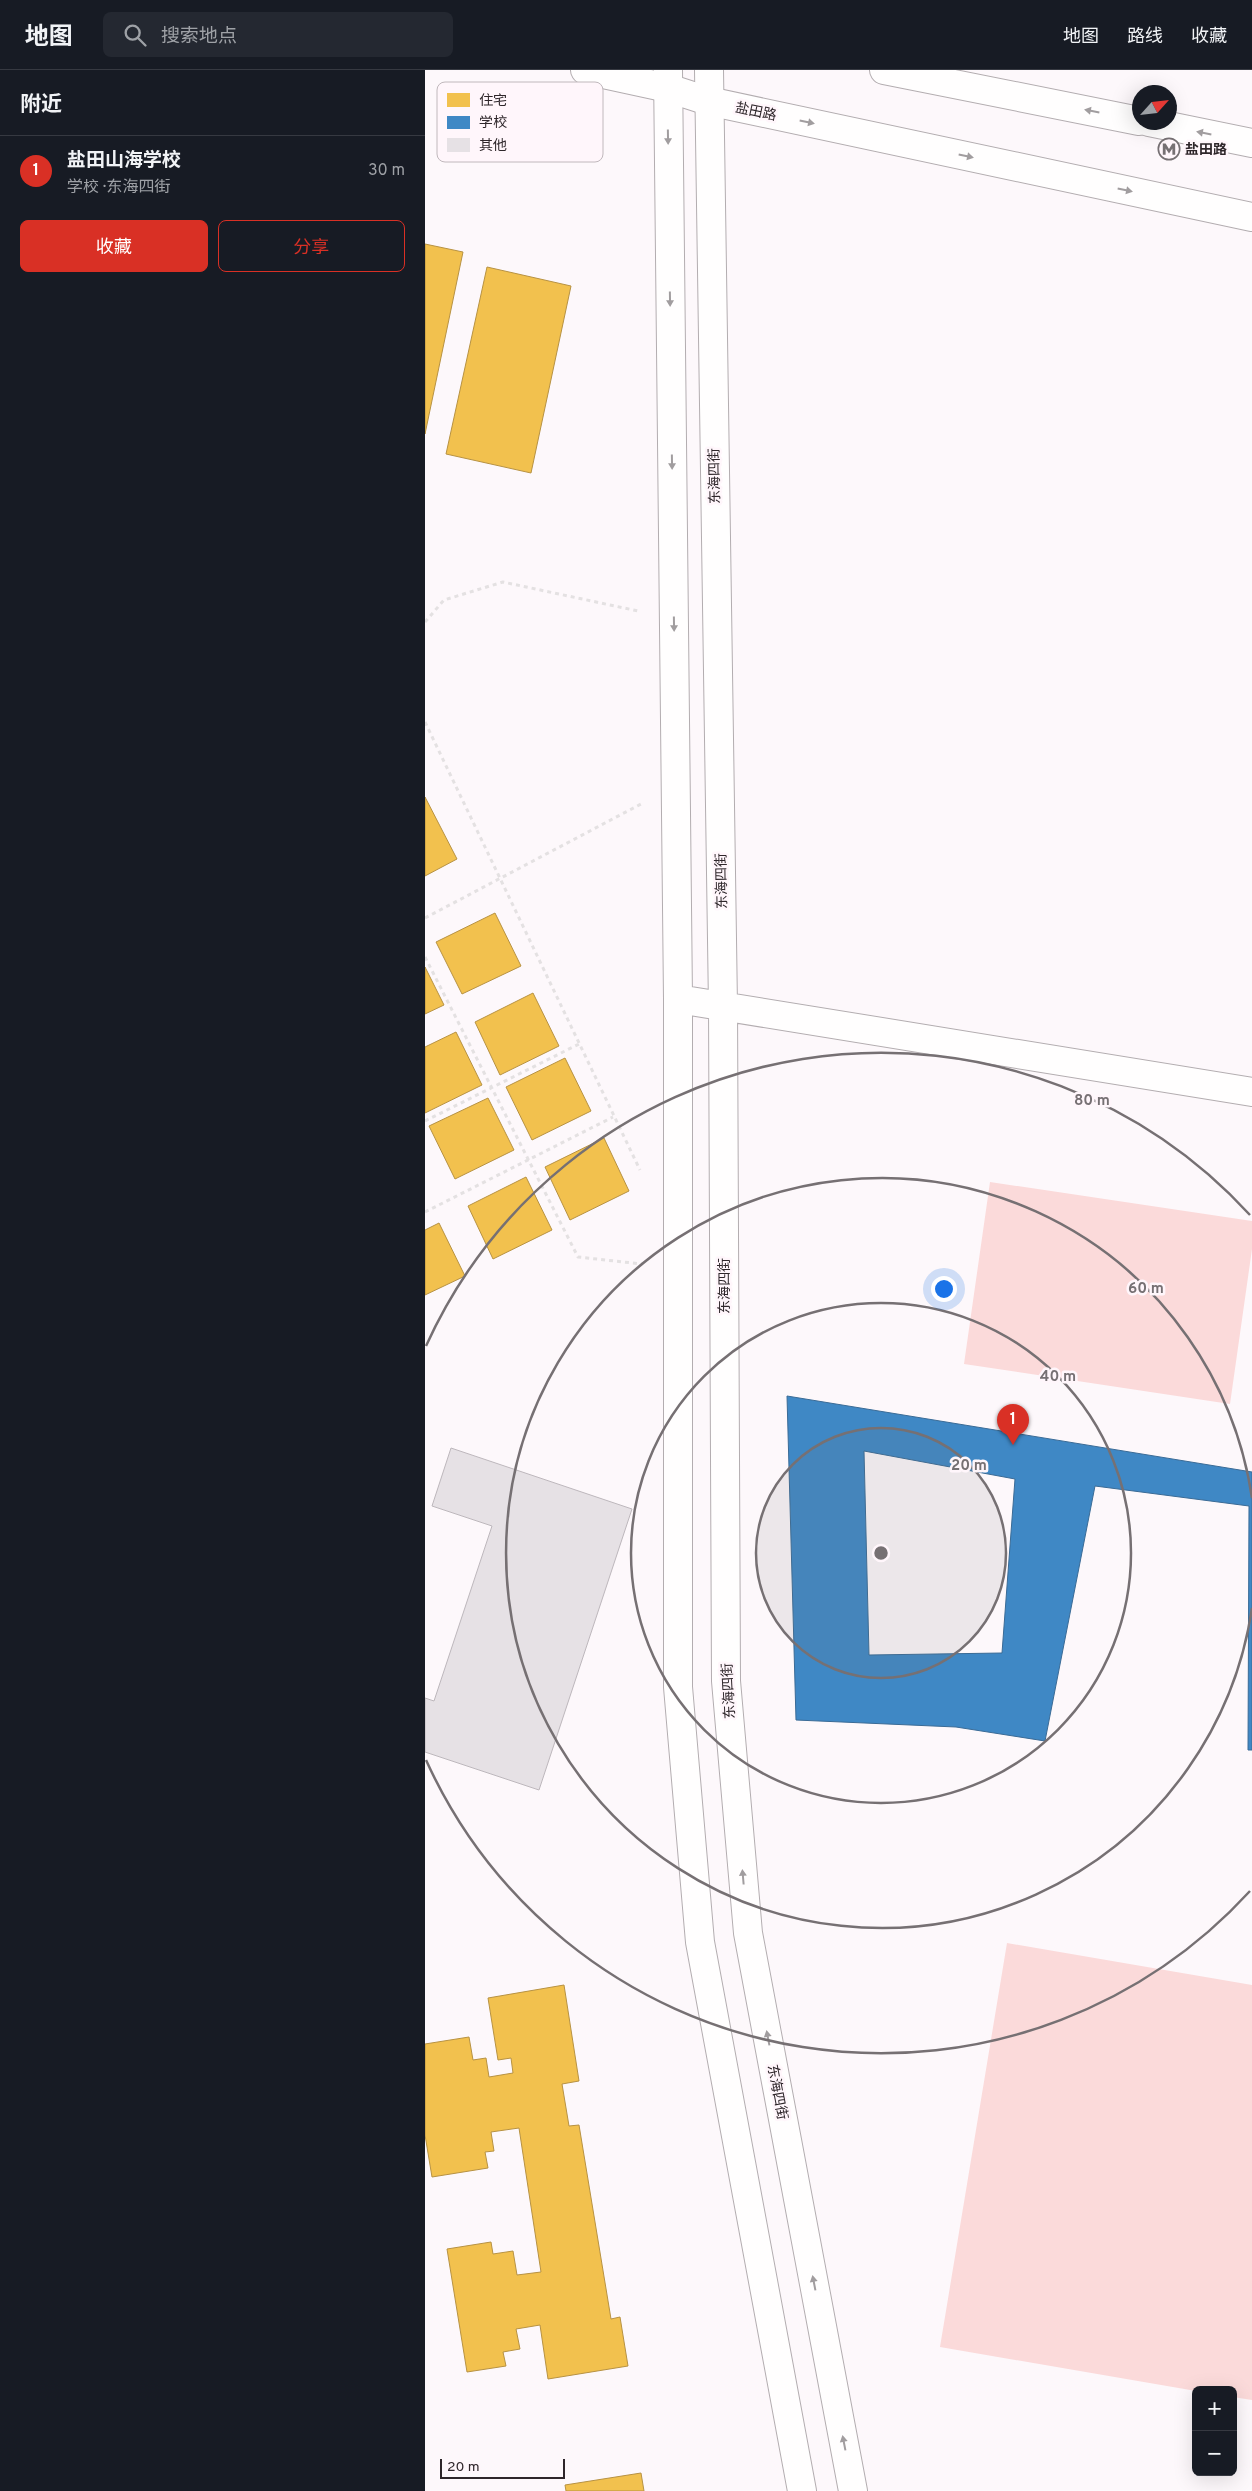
<!DOCTYPE html>
<html lang="zh">
<meta charset="utf-8">
<style>
body{margin:0;font-family:Overpass,"Noto Sans SC",sans-serif;background:#242831;color:#f1f3f6}
.controls{position:absolute;right:15px;bottom:15px;display:grid;overflow:hidden;border-radius:8px;box-shadow:0 5px 20px #0002}
.controls button{width:45px;height:45px;display:grid;place-items:center;padding:0;border:0;border-bottom:1px solid #363941;background:#171b24;color:#f1f3f6;font:25px sans-serif}
.compass{position:absolute;left:707px;top:15px;width:45px;height:45px;border-radius:50%;background:#171b24;box-shadow:0 5px 20px #0002;rotate:63deg}
.scale{position:absolute;left:15px;bottom:12px;width:125px;box-sizing:border-box;padding-left:5px;border:2px solid #2e262a;border-top:0;font-size:14px;line-height:18px;white-space:nowrap;color:#2e262a;-webkit-text-stroke:4px #fff6fb;paint-order:stroke}
.you{position:absolute;left:518px;top:1218px;width:18px;height:18px;margin:-12px;border:4px solid #fff;border-radius:50%;background:#1a73e8;box-shadow:0 0 0 8px #1a73e833}
.badge{display:grid;place-items:center;width:32px;height:32px;border-radius:50%;background:#d93025;color:#fff;font-size:16px;font-weight:700}
.pin{position:absolute;translate:-50% -41px;filter:drop-shadow(0 1px 2px #0008)}
.pin::after{content:'';position:absolute;top:26px;width:18px;height:15px;background:inherit;clip-path:polygon(0 0,100% 0,50% 100%)}
.list{margin:0;padding:0;list-style:none}
h2{display:flex;justify-content:space-between;align-items:center;height:65px;margin:0;padding:0 20px;font-size:21px}
h2 small{font-size:16px;font-weight:400;color:#9ea1a6}
.list li{display:grid;grid-template-columns:32px 1fr auto;gap:15px;align-items:center;box-sizing:border-box;height:70px;padding:0 20px;border-top:1px solid #363941}
.list b{display:block;font-size:19px;white-space:nowrap}
.list p{margin:0;font-size:16px;white-space:nowrap;color:#9ea1a6}
.list em{font-size:16px;font-style:normal;color:#9ea1a6}
.actions{display:flex;gap:10px;padding:15px 20px}
.actions a{flex:1;padding:11px 0;border:1px solid #d93025;border-radius:8px;text-align:center;font-size:18px;color:#d93025}
.actions .main{background:#d93025;color:#fff}
.icon{flex:none;width:28px;height:28px;fill:none;stroke:currentColor;stroke-width:2;stroke-linecap:round;stroke-linejoin:round}
.map{position:relative;flex:none;width:827px;height:2421px;overflow:hidden}
header{display:flex;align-items:center;gap:30px;box-sizing:border-box;height:70px;padding:0 25px;background:#171b24;border-bottom:1px solid #363941}
header strong{font-size:24px}
nav{display:flex;gap:28px;margin-inline-start:auto;font-size:18px}
.search{width:350px;height:45px;background:#242831;display:flex;align-items:center;gap:12px;box-sizing:border-box;padding:0 18px;border-radius:8px;color:#9ea1a6;font-size:19px}
main{display:flex}
aside{flex:1;background:#171b24}
.map>svg:first-child{display:block}
</style>
<header>
<strong>地图</strong>
<div class="search"><svg class="icon" aria-label="search" viewBox="0 0 24 24"><circle cx="10" cy="10" r="6"/><path d="M15 15l6 6"/></svg>搜索地点</div>
<nav><a>地图</a><a>路线</a><a>收藏</a></nav>
</header>
<main>
<aside>
<h2>附近<small></small></h2>
<ul class="list">
<li><span class="badge">1</span><div><b>盐田山海学校</b><p>学校 · 东海四街</p></div><em>30 m</em></li>
</ul>
<div class="actions"><a class="main">收藏</a><a>分享</a></div>
</aside>
<div class="map">
<svg width="827" height="2421" viewBox="0 0 827 2421">
<rect width="100%" height="100%" fill="#fdf8fb"/>
<path fill="#fbdada" d="M565,1112L827,1151V1179L805,1334L539,1294Z
M582,1873L827,1915V2330L808,2327V2320L771,2321L515,2277Z"/>
<path fill="#f2c14e" stroke="#b79243" d="M0,174L38,182L0,364Z
M62,197L146,216L106,403L21,384Z
M0,727L32,789L0,806Z
M70,843L96,896L37,924L11,872Z
M0,897L19,935L0,944Z
M108,923L134,976L75,1005L50,952Z
M31,962L57,1015L0,1043V977Z
M140,988L166,1041L107,1070L81,1017Z
M63,1028L89,1080L30,1109L4,1056Z
M179,1068L204,1121L145,1150L120,1097Z
M101,1107L127,1160L68,1189L43,1136Z
M14,1153L40,1206L0,1225V1160Z
M139,1915L154,2011L137,2014L144,2056L154,2055L186,2249L195,2247L203,2296L123,2309L115,2255L91,2259L95,2279L78,2282L81,2296L42,2302L22,2179L66,2172L68,2184L88,2181L92,2205L116,2202L94,2058L66,2062L69,2081L60,2082L63,2098L7,2107L0,2065V1974L44,1967L48,1990L61,1988L64,2007L88,2003L86,1988L73,1990L63,1928Z
M216,2403L219,2421H141L140,2415Z"/>
<path fill="#3f88c5" stroke="#3a6b96" fill-rule="evenodd" d="M362,1326L827,1402V1680H823L824,1436L670,1416L620,1671L531,1657L371,1650ZM439,1381L590,1409L577,1583L444,1585Z"/>
<path fill="#e6e1e5" stroke="#bdb7bc" d="M26,1378L207,1439L114,1720L0,1682V1628L9,1631L67,1456L7,1436Z"/>
<g fill="none" stroke-linecap="round" stroke-linejoin="round">
<g stroke="#b3adb0" stroke-width="30">
<path id="minor" d="M243,0L253,929V1617L275,1872L377,2421
M284,0L298,936L301,1611L323,1863L428,2421
M253,929L827,1022"/>
</g>
<g stroke="#b3adb0" stroke-width="30">
<path id="tertiary" d="M160,0L243,18L283,31L827,147
M459,0L714,51
M724,52L827,73"/>
</g>
<path stroke="#e4e1e2" stroke-width="3" stroke-dasharray="4 4" stroke-linecap="butt" d="M0,552L19,530L78,512L213,541
M0,652L215,1100
M0,848L216,734
M0,887L153,1187L217,1194
M0,1051L154,974
M0,1142L188,1047"/>
<use href="#minor" stroke="#fffefe" stroke-width="28"/>
<use href="#tertiary" stroke="#fffefe" stroke-width="28"/>
</g>
<defs><path id="oneway-solid" d="M-6-.8H1V-3.2L6.5 0L1 3.2V.8H-6Z" transform="scale(1.25)"/></defs>
<g fill="#a19d9f">
<use href="#oneway-solid" transform="translate(667 41) rotate(-169)"/>
<use href="#oneway-solid" transform="translate(382 52) rotate(12)"/>
<use href="#oneway-solid" transform="translate(779 63) rotate(-169)"/>
<use href="#oneway-solid" transform="translate(243 67) rotate(89)"/>
<use href="#oneway-solid" transform="translate(541 86) rotate(12)"/>
<use href="#oneway-solid" transform="translate(700 120) rotate(12)"/>
<use href="#oneway-solid" transform="translate(245 229) rotate(89)"/>
<use href="#oneway-solid" transform="translate(247 392) rotate(89)"/>
<use href="#oneway-solid" transform="translate(249 554) rotate(89)"/>
<use href="#oneway-solid" transform="translate(318 1807) rotate(-95)"/>
<use href="#oneway-solid" transform="translate(343 1968) rotate(-101)"/>
<use href="#oneway-solid" transform="translate(389 2213) rotate(-101)"/>
<use href="#oneway-solid" transform="translate(419 2373) rotate(-101)"/>
</g>
<circle cx="456" cy="1483" r="125" fill="#767073" fill-opacity=".12"/>
<g fill="none" stroke="#767073" stroke-width="2.5">
<circle cx="456" cy="1483" r="125"/>
<circle cx="456" cy="1483" r="250"/>
<path d="M827 1538A375 375 0 1 1 827 1428"/>
<path d="M825 1821A500 500 0 0 1 1 1690M1 1276A500 500 0 0 1 825 1145"/>
</g>
<defs>
<g id="metro-ring" transform="scale(1.125)"><circle r="9.5" fill="#fff6fb" stroke="#767073" stroke-width="1.5"/><path d="M-5.5 5V-5H-3L0 0L3-5H5.5V5H3V-.5L0 4L-3-.5V5Z" fill="#767073"/></g>
</defs>
<g fill-rule="evenodd">
<use href="#metro-ring" x="744" y="79"/>
</g>
<g text-anchor="middle" stroke-width="5" stroke-linejoin="round" paint-order="stroke">
<g font-size="14" fill="#2e262a" stroke="#fff6fb">
<text transform="translate(331 41) rotate(12)" y="5">盐田路</text>
<text transform="translate(289 406) rotate(-91)" y="5">东海四街</text>
<text transform="translate(296 811) rotate(-91)" y="5">东海四街</text>
<text transform="translate(299 1216) rotate(-90)" y="5">东海四街</text>
<text transform="translate(303 1621) rotate(-93)" y="5">东海四街</text>
<text transform="translate(353 2022) rotate(79)" y="5">东海四街</text>
</g>
<g font-size="14" font-weight="bold" fill="#2e262a" stroke="#fff6fb" text-anchor="start">
<text x="760" y="84">盐田路</text>
</g>
</g>
<rect x="12" y="12" width="166" height="80" rx="8" fill="#fff6fb" stroke="#c0b8bc" stroke-width="1"/>
<rect x="22" y="23" width="23" height="14" fill="#f2c14e"/>
<rect x="22" y="46" width="23" height="13" fill="#3f88c5"/>
<rect x="22" y="68" width="23" height="14" fill="#e6e1e5"/>
<g font-size="14" fill="#2e262a">
<text x="54" y="35">住宅</text>
<text x="54" y="57">学校</text>
<text x="54" y="80">其他</text>
</g>
<circle cx="456" cy="1483" r="8" fill="#767073" stroke="#fff6fb" stroke-width="2.5"/>
<g font-size="15" text-anchor="middle" font-weight="bold" fill="#767073" stroke="#fff6fb" stroke-width="5" stroke-linejoin="round" paint-order="stroke">
<text x="667" y="1035">80 m</text>
<text x="721" y="1223">60 m</text>
<text x="633" y="1311">40 m</text>
<text x="544" y="1400">20 m</text>
</g>
</svg>
<div class="controls">
<button>+</button>
<button>−</button>
</div>
<svg class="compass" viewBox="-18 -18 36 36"><path d="M0-13l5 13h-10z" fill="#e53935"/><path d="M0 13l5-13h-10z" fill="#9ea1a6"/></svg>
<div class="scale">20 m</div>
<div class="you"></div>
<div class="pin badge" style="left:588px;top:1375px">1</div>
</div>
</main>
